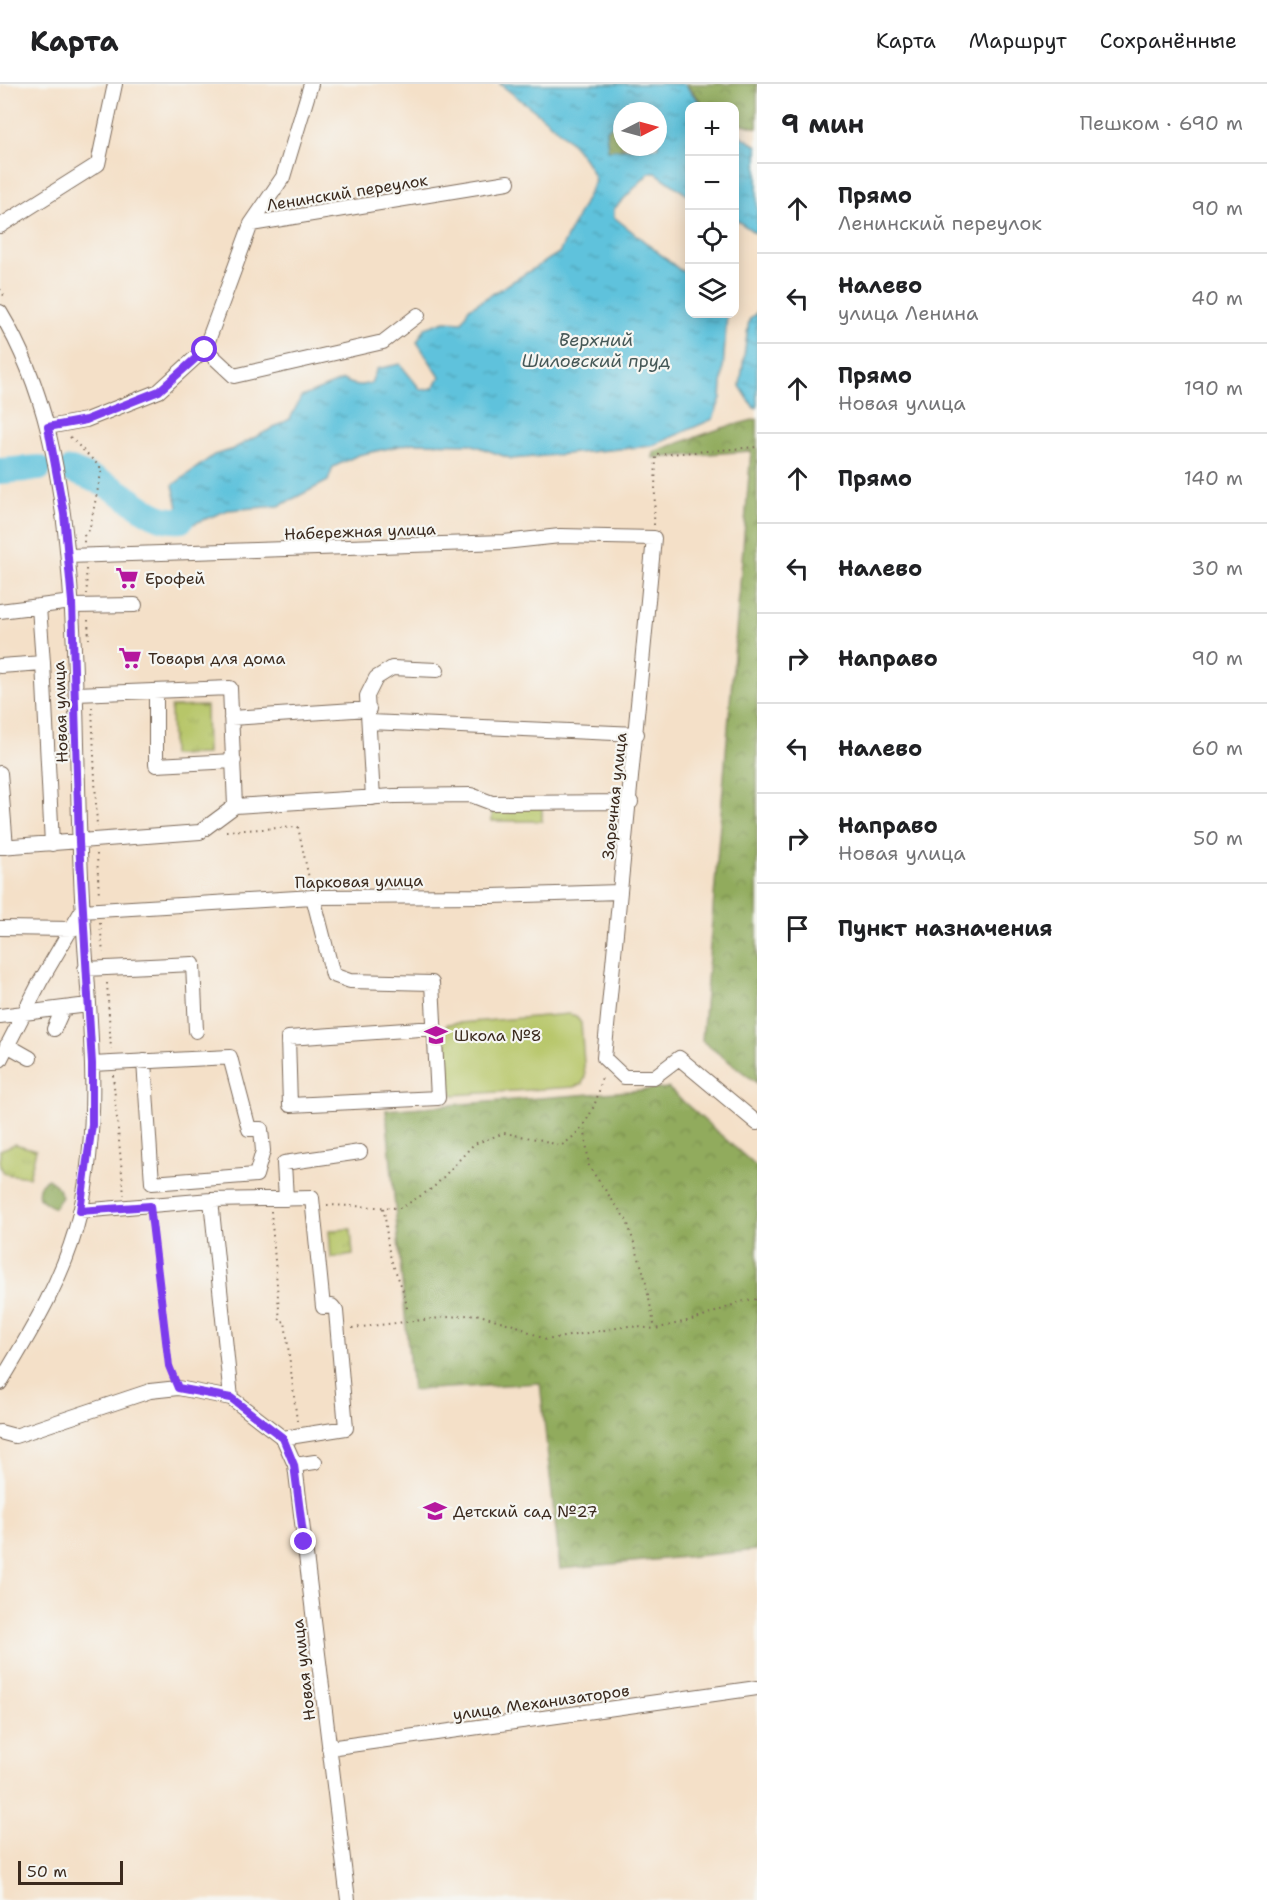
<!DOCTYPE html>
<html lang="ru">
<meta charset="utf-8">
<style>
body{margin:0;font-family:"Shantell Sans",sans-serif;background:#f2f2f2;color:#202124}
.controls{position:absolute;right:18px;top:18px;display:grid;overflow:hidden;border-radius:12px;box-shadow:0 3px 15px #0003}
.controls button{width:54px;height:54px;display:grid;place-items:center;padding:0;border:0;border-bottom:2px solid #e0e0e0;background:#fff;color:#202124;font:30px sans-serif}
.compass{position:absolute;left:613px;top:18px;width:54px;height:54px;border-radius:50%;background:#fff;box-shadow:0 3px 15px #0003;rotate:84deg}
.scale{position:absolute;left:18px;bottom:15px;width:105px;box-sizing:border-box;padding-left:6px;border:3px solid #3b2a1e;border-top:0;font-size:16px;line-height:21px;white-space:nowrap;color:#3b2a1e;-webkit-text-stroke:4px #f6f6f2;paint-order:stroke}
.stop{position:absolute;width:18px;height:18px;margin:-14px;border:4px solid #7c3aed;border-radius:50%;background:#fff}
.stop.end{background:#7c3aed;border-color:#fff;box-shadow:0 2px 6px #0008}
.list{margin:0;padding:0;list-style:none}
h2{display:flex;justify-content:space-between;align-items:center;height:78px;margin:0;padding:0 24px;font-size:26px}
h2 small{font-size:20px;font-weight:400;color:#757577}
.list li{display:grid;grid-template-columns:39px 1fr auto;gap:18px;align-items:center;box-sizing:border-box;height:90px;padding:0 24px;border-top:2px solid #e0e0e0}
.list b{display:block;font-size:22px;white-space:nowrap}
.list p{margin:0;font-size:20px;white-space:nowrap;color:#757577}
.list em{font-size:20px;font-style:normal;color:#757577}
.icon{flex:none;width:33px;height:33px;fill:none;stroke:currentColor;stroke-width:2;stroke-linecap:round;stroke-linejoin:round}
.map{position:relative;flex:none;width:757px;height:1816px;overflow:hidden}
header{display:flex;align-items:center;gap:36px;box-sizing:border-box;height:84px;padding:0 30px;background:#fff;border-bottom:2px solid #e0e0e0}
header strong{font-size:28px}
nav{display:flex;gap:33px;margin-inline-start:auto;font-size:21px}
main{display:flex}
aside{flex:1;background:#fff}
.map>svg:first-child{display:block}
</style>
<header>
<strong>Карта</strong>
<nav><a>Карта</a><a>Маршрут</a><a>Сохранённые</a></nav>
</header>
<main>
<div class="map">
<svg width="757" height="1816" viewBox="0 0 757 1816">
<defs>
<pattern id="forest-crowns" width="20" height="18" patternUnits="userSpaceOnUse" patternTransform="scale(1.5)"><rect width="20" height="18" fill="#91ab5d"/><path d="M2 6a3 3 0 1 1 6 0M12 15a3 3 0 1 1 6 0" fill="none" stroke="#788b4c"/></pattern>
<pattern id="park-tufts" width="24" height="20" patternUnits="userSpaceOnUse" patternTransform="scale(1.5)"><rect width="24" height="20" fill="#b7c669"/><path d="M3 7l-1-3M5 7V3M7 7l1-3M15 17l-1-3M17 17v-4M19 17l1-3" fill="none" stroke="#9eaa5b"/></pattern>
<pattern id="water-ripples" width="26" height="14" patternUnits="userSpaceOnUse" patternTransform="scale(1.5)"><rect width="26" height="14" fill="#5ec2dc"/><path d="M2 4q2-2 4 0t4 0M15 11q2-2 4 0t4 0" fill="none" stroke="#4f9eb2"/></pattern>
</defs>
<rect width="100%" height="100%" fill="#f6f6f2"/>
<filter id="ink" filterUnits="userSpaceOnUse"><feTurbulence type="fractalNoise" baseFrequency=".0167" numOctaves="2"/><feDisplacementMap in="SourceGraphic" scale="12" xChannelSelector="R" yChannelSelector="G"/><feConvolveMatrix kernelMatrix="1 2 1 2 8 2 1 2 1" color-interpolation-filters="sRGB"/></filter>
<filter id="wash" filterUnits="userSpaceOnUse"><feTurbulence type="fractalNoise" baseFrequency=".008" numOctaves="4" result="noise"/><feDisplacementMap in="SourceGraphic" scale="24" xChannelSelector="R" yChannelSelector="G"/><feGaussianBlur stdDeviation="1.35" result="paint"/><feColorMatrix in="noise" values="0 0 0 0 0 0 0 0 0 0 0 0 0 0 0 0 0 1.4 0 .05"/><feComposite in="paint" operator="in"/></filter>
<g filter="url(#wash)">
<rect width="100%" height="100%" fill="#f4e0c8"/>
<path fill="url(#forest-crowns)" stroke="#666a3e" stroke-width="1.5" d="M686,0H757V44L735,38L734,22H705Z
M622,34V63L643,65L608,66L606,46Z
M757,335V999L702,957L751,367L653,374V368L722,344Z
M668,1004L757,1083V1466L560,1485L540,1299L412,1306L386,1026Z
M48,1095L56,1101L62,1113L54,1124L39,1114C37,1105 39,1099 48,1095Z"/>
<path fill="url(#park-tufts)" stroke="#797844" stroke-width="1.5" d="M206,622L207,670L172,671L171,623Z
M492,723H542V737H492Z
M15,1060L36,1066L29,1093L5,1090L0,1082V1066Z
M351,1145L353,1171L331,1174L329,1146Z"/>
<path fill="#b7c669" stroke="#797844" stroke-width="1.5" d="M569,930L576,932L581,939L585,993L582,1000L574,1003L453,1011L450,1005L445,946L447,940Z"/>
<path fill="url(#water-ripples)" stroke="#4c767d" stroke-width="1.5" fill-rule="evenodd" d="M500,0H684L703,22H690L689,112L656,89H649L614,125V133L680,186L689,190L690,230H727L721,314L713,335L652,362L512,375L470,360L413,359L358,371L333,383L328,397L279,422L228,426L188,442H154L149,429L168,431L178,423L173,401L214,371L231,366L290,335L301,313L343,296L357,302L371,299L377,285L400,280L421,306L433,304L440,293L417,258L425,244L445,237L462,238L468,225L559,169L595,97C584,58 531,25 500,0ZM622,27H658V63L608,66L606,46L622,34Z
M735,48L757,62V150L735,135Z
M757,228V324H754L740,302L749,236Z"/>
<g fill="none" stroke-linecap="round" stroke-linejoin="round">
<path stroke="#5ec2dc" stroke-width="26" d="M71,386C84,391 98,396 110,403C134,415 152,439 181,436
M0,387L39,384"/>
</g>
</g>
<g filter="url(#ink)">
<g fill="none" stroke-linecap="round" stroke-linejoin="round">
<g stroke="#7c6a5a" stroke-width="16">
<path id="minor" d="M251,140L283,93L311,0
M0,142L98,80L115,0
M0,228C46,304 60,389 68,476C78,581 76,687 81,792C85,903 105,1019 80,1129C66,1190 32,1246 0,1299
M205,265L234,292L383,258L418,231
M48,343L86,336L159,307L205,265L251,140L508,98
M68,472L504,458L560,452L654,454C639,627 620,800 604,974L624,993H654L679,974L757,1039
M72,522L135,521
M0,527L72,518
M43,579L52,760
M0,582L43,579L39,523
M156,609V681L234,677
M76,610L230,604L235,722
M231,634L369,625
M370,638L637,650
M0,689L6,763
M373,714L367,612L376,594L392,584L437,586
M0,763L200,748L235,722L394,712L471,711L492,719L631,718
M313,813L333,891L350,897L432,899L438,1014L290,1021L288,954L435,944
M82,827L313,813L491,812L619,808
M0,844L73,845
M85,885L193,880L196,947
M0,932L88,921
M54,945L63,925
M7,961L30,974
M0,976L40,898L81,828
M92,980L230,973L249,1045H261L263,1067L256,1091L152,1099L144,977
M286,1115L284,1079L360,1068
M211,1116L231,1314
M0,1348L15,1352L150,1307L178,1304L231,1314L283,1354L346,1344L336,1227L332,1222L323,1223L312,1114L211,1116L80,1127
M283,1354L295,1381L348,1816
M295,1381L315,1378
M329,1664L757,1604"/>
</g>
<path stroke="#7c6a5a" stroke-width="2" stroke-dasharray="1.5 4.5" stroke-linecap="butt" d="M0,205L6,215
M70,353L102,385L90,443L84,452V459
M654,441L656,371L757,363
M86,485L87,510
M88,536L89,555
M92,623L97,743
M226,747L298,743L310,799
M97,770L99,812
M100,839L103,869
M107,899L111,965
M113,991L124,1111
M584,1039L589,1083L627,1137L644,1190L655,1245
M327,1121L401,1124L433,1104L474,1060L504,1049L542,1056L560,1062C584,1049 599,1019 602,991
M383,1124C387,1139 386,1152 389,1167C394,1189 404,1201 407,1225
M271,1127L280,1238L285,1237L297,1337
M151,1133L162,1231L173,1291
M352,1244L476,1230L517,1242L546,1256L629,1242L655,1245L703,1233L740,1218L757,1215"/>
<use href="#minor" stroke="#fff" stroke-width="14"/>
</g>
</g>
<g fill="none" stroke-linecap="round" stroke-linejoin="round" filter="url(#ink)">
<path stroke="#7c3aed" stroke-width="8" d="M205,266L159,307L86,336L48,343L64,430L72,518L79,758L92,980V1041L80,1127L150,1122L169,1282L178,1304L231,1314L283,1354L294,1381L304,1458"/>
</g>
<defs>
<g id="supermarket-bare" transform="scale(1.8)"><path d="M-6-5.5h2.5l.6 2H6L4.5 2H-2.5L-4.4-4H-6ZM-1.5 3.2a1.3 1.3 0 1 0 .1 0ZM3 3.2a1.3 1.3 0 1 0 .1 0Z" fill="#b5179e" stroke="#f6f6f2" stroke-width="2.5" paint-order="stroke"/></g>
<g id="school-bare" transform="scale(1.8)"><path d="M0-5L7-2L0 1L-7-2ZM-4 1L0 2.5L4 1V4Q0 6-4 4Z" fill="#b5179e" stroke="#f6f6f2" stroke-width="2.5" paint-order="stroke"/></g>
</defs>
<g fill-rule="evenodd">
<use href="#supermarket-bare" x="127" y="494"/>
<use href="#supermarket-bare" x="130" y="574"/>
<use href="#school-bare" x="436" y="951"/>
<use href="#school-bare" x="435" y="1427"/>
</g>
<g text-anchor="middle" stroke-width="4.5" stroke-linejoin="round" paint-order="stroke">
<g font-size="16" fill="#3b2a1e" stroke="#f6f6f2">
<text transform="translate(347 108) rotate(-9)" y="6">Ленинский переулок</text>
<text transform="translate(360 447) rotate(-2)" y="6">Набережная улица</text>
<text transform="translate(60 628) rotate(-92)" y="6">Новая улица</text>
<text transform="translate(614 712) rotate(-84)" y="6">Заречная улица</text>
<text transform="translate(359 797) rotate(-1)" y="6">Парковая улица</text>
<text transform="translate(303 1586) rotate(-97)" y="6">Новая улица</text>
<text transform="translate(541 1618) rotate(-8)" y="6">улица Механизаторов</text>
</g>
<g font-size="16" fill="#3b2a1e" stroke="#f6f6f2" text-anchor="start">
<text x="145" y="500">Ерофей</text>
<text x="148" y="580">Товары для дома</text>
<text x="454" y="957">Школа №8</text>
<text x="453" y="1433">Детский сад №27</text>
</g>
<g font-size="18" font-style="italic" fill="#465857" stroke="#f6f6f2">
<text x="596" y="262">Верхний<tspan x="596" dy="21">Шиловский пруд</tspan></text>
</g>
</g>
</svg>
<div class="controls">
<button>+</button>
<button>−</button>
<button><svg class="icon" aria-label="locate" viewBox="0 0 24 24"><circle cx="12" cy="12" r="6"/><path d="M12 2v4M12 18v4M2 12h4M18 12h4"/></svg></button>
<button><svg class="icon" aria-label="layers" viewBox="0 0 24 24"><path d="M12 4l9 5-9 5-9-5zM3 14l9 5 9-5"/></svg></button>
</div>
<svg class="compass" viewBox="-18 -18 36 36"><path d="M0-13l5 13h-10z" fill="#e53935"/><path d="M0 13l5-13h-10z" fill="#757577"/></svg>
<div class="scale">50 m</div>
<div class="stop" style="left:205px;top:266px"></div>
<div class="stop end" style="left:304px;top:1458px"></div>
</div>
<aside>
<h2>9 мин<small>Пешком · 690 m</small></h2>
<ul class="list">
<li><svg class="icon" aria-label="ahead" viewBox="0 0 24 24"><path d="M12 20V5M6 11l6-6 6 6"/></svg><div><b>Прямо</b><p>Ленинский переулок</p></div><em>90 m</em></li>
<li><svg class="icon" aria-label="left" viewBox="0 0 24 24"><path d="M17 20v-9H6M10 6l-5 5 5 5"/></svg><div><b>Налево</b><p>улица Ленина</p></div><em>40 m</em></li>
<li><svg class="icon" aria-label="ahead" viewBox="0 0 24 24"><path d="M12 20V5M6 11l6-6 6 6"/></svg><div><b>Прямо</b><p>Новая улица</p></div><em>190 m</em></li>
<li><svg class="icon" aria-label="ahead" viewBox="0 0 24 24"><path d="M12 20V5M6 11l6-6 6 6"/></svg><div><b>Прямо</b></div><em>140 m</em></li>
<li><svg class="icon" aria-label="left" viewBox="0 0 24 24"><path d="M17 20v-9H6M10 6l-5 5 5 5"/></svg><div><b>Налево</b></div><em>30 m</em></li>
<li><svg class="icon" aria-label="right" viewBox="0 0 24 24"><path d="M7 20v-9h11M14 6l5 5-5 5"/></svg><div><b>Направо</b></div><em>90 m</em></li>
<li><svg class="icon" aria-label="left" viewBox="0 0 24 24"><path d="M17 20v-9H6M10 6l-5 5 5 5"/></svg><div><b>Налево</b></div><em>60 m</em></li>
<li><svg class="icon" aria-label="right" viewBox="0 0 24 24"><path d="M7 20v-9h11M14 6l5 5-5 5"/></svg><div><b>Направо</b><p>Новая улица</p></div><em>50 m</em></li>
<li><svg class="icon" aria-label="arrive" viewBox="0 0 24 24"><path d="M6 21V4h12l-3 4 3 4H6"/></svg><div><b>Пункт назначения</b></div></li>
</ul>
</aside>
</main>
